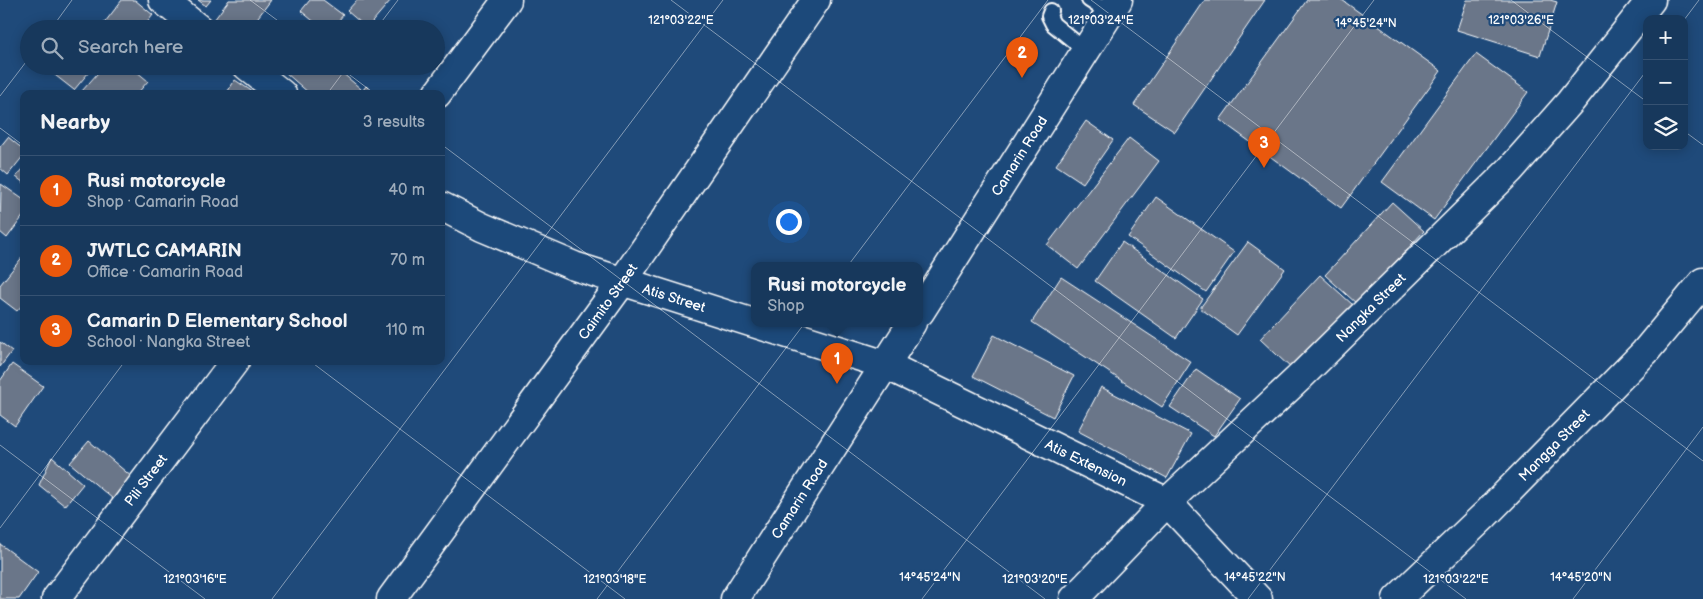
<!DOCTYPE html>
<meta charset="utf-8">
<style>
body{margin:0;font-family:"Balsamiq Sans",sans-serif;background:#244365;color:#f1f3f6}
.controls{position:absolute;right:15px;top:15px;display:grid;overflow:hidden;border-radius:10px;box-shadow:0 2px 12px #0003}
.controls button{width:45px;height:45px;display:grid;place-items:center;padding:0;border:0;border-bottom:1px solid #365272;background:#17385c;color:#f1f3f6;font:25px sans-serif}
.you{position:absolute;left:788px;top:221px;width:18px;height:18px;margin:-12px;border:4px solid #fff;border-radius:50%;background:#1a73e8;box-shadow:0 0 0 8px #1a73e833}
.badge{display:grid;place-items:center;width:32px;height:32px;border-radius:50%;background:#ea580c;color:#fff;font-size:16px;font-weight:700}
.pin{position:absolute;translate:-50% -41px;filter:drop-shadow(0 1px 2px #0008)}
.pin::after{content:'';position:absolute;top:26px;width:18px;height:15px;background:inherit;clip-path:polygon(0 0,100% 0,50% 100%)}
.popup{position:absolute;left:751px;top:262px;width:172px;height:65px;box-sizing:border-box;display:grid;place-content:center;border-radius:10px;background:#17385c;filter:drop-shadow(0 1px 4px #0005);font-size:16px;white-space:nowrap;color:#9eacbb}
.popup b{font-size:19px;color:#f1f3f6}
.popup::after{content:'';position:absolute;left:50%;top:100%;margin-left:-10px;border:10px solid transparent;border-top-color:#17385c}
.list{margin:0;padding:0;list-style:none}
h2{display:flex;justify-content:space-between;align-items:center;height:65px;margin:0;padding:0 20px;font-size:21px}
h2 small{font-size:16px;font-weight:400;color:#9eacbb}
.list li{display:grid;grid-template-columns:32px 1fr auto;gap:15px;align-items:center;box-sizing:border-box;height:70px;padding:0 20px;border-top:1px solid #365272}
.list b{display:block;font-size:19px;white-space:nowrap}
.list p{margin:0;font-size:16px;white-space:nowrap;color:#9eacbb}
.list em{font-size:16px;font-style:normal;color:#9eacbb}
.icon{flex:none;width:28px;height:28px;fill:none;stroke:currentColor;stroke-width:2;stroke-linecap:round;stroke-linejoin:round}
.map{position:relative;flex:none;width:1703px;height:599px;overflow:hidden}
.search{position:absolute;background:#17385c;box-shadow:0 2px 12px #0003;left:20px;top:20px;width:425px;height:55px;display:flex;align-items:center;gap:12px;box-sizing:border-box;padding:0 18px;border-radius:28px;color:#9eacbb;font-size:19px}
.panel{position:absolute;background:#17385c;box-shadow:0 2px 12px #0003;left:20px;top:90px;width:425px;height:275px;border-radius:10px}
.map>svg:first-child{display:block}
</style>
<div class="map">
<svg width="1703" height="599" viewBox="0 0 1703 599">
<rect width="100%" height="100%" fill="#1f4a7a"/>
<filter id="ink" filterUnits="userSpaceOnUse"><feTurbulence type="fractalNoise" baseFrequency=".02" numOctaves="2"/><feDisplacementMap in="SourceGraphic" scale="10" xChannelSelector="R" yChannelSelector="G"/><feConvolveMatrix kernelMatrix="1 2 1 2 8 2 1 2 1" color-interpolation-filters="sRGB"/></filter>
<g filter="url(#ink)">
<path fill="#6a7689" stroke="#fff" d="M122,0H135L153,15L142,29H106L102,26Z
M198,0H211L206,6Z
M229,0H271L249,29H225L214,20Z
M310,0H323L343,15L332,29H323L301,11Z
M357,0H391L367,28L347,11Z
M1205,0H1265L1175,132L1134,105Z
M1307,0H1342L1441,71L1341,208L1220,120Z
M1467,0H1550L1557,2L1540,56L1457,30Z
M1476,54L1528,92L1434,220L1382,182Z
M56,66H94L74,90L51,72Z
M104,66H130L148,81L137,94H86L82,91Z
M278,66H310L315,71L318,66H334L361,89L357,94H310Z
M235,80L256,94H226Z
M366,86L375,94H360Z
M1086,121L1113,140L1083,183L1056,165Z
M8,137L24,150V155L8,175L0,168V147Z
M1129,138L1159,161L1078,269L1047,245Z
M24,168V183L16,177Z
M1,184L24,200V215L7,238L0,232Z
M1156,197L1234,252L1206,292L1128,237Z
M1392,202L1424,231L1357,304L1325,275Z
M1122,242L1203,299L1176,338L1095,281Z
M1248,242L1285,269L1237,335L1200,308Z
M24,255V303L17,311L0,298V285Z
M1320,275L1353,305L1293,370L1260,339Z
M1061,277L1191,362L1162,407L1032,322Z
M994,335L1074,376L1053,417L973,376Z
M0,342L12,351L0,367Z
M12,364L43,386L15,426L0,415V381Z
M1196,369L1240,399L1214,436L1170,407Z
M1101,387L1191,434L1167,478L1078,431Z
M89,441L132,477L113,499L70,463Z
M52,457L83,484L65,506L39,485Z
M0,544L38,572L19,599H0Z"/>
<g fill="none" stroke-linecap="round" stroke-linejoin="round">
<g stroke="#fff" stroke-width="18">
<path id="service" d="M1089,0L1109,13
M1051,11L1049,16L1053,24L1086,51"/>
</g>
<g stroke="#fff" stroke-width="31">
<g id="minor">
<path d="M163,0L199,29"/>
<path d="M247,66L282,94"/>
<path d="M437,94L507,0"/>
<path id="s1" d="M441,206L482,227L574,266L886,365L1167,502L1258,599"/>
<path id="s2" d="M56,599L235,361"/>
<path id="s3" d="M391,599L622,282L816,0"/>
<path id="s4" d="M1074,599L1167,502L1299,378L1510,170L1570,102L1651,0"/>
<path id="s5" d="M1397,599L1485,515L1645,352L1703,282"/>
</g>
</g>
<g stroke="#fff" stroke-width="31">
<g id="secondary">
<path id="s6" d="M920,312L1118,0"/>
<path id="s7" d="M735,599L912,323"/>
</g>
</g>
<use href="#service" stroke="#1f4a7a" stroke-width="14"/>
<use href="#minor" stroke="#1f4a7a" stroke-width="28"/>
<use href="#secondary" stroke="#1f4a7a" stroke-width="28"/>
</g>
</g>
<path fill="none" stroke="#fff" stroke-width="1" stroke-opacity="0.45" d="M250,0L289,29M671,0L1466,599M1091,0L1703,461M1511,0L1647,102M1684,20L1699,0M51,29L72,0M376,29L398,0M338,66L375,94M327,94L348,66M0,96L29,58M0,128L24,146M1684,131L1703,145M441,144L1045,599M310,361L625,599M0,445L205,599M0,528L125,361M272,599L723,0M597,599L1048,0M922,599L1374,0M1248,599L1647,70M1573,599L1703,427"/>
<g text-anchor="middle" stroke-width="4.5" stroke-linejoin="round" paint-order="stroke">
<g font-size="14" fill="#fff" stroke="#1f4a7a">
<text dy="5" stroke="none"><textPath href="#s6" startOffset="185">Camarin Road</textPath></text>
<text dy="5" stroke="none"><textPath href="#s1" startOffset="251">Atis Street</textPath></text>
<text dy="5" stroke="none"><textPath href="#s3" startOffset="368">Caimito Street</textPath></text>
<text dy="5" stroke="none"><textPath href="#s4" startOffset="416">Nangka Street</textPath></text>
<text dy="5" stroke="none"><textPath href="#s5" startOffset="220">Mangga Street</textPath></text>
<text dy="5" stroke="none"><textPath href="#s1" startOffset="696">Atis Extension</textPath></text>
<text dy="5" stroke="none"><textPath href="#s2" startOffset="149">Pili Street</textPath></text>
<text dy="5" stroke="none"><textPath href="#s7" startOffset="119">Camarin Road</textPath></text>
</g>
</g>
<g font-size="12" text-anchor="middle" fill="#fff" stroke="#1f4a7a" stroke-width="4.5" stroke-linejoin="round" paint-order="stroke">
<text x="681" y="24">121°03'22"E</text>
<text x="1101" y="24">121°03'24"E</text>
<text x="1521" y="24">121°03'26"E</text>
<text x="1366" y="27">14°45'24"N</text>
<text x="930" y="581">14°45'24"N</text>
<text x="1255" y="581">14°45'22"N</text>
<text x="1581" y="581">14°45'20"N</text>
<text x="615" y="583">121°03'18"E</text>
<text x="1456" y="583">121°03'22"E</text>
<text x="195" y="583">121°03'16"E</text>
<text x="1035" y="583">121°03'20"E</text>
</g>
</svg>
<div class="controls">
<button>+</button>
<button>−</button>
<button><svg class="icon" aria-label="layers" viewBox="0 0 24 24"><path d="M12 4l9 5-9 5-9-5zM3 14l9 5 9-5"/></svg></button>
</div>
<div class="you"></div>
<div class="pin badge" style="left:837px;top:384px">1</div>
<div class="popup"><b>Rusi motorcycle</b>Shop</div>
<div class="pin badge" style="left:1022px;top:78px">2</div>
<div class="pin badge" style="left:1264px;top:168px">3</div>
<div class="search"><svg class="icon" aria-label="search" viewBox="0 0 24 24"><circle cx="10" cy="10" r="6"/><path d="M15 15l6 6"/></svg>Search here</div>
<section class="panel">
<h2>Nearby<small>3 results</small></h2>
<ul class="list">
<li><span class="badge">1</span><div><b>Rusi motorcycle</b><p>Shop · Camarin Road</p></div><em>40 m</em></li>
<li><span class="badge">2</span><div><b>JWTLC CAMARIN</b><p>Office · Camarin Road</p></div><em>70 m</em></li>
<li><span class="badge">3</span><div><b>Camarin D Elementary School</b><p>School · Nangka Street</p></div><em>110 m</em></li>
</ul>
</section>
</div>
